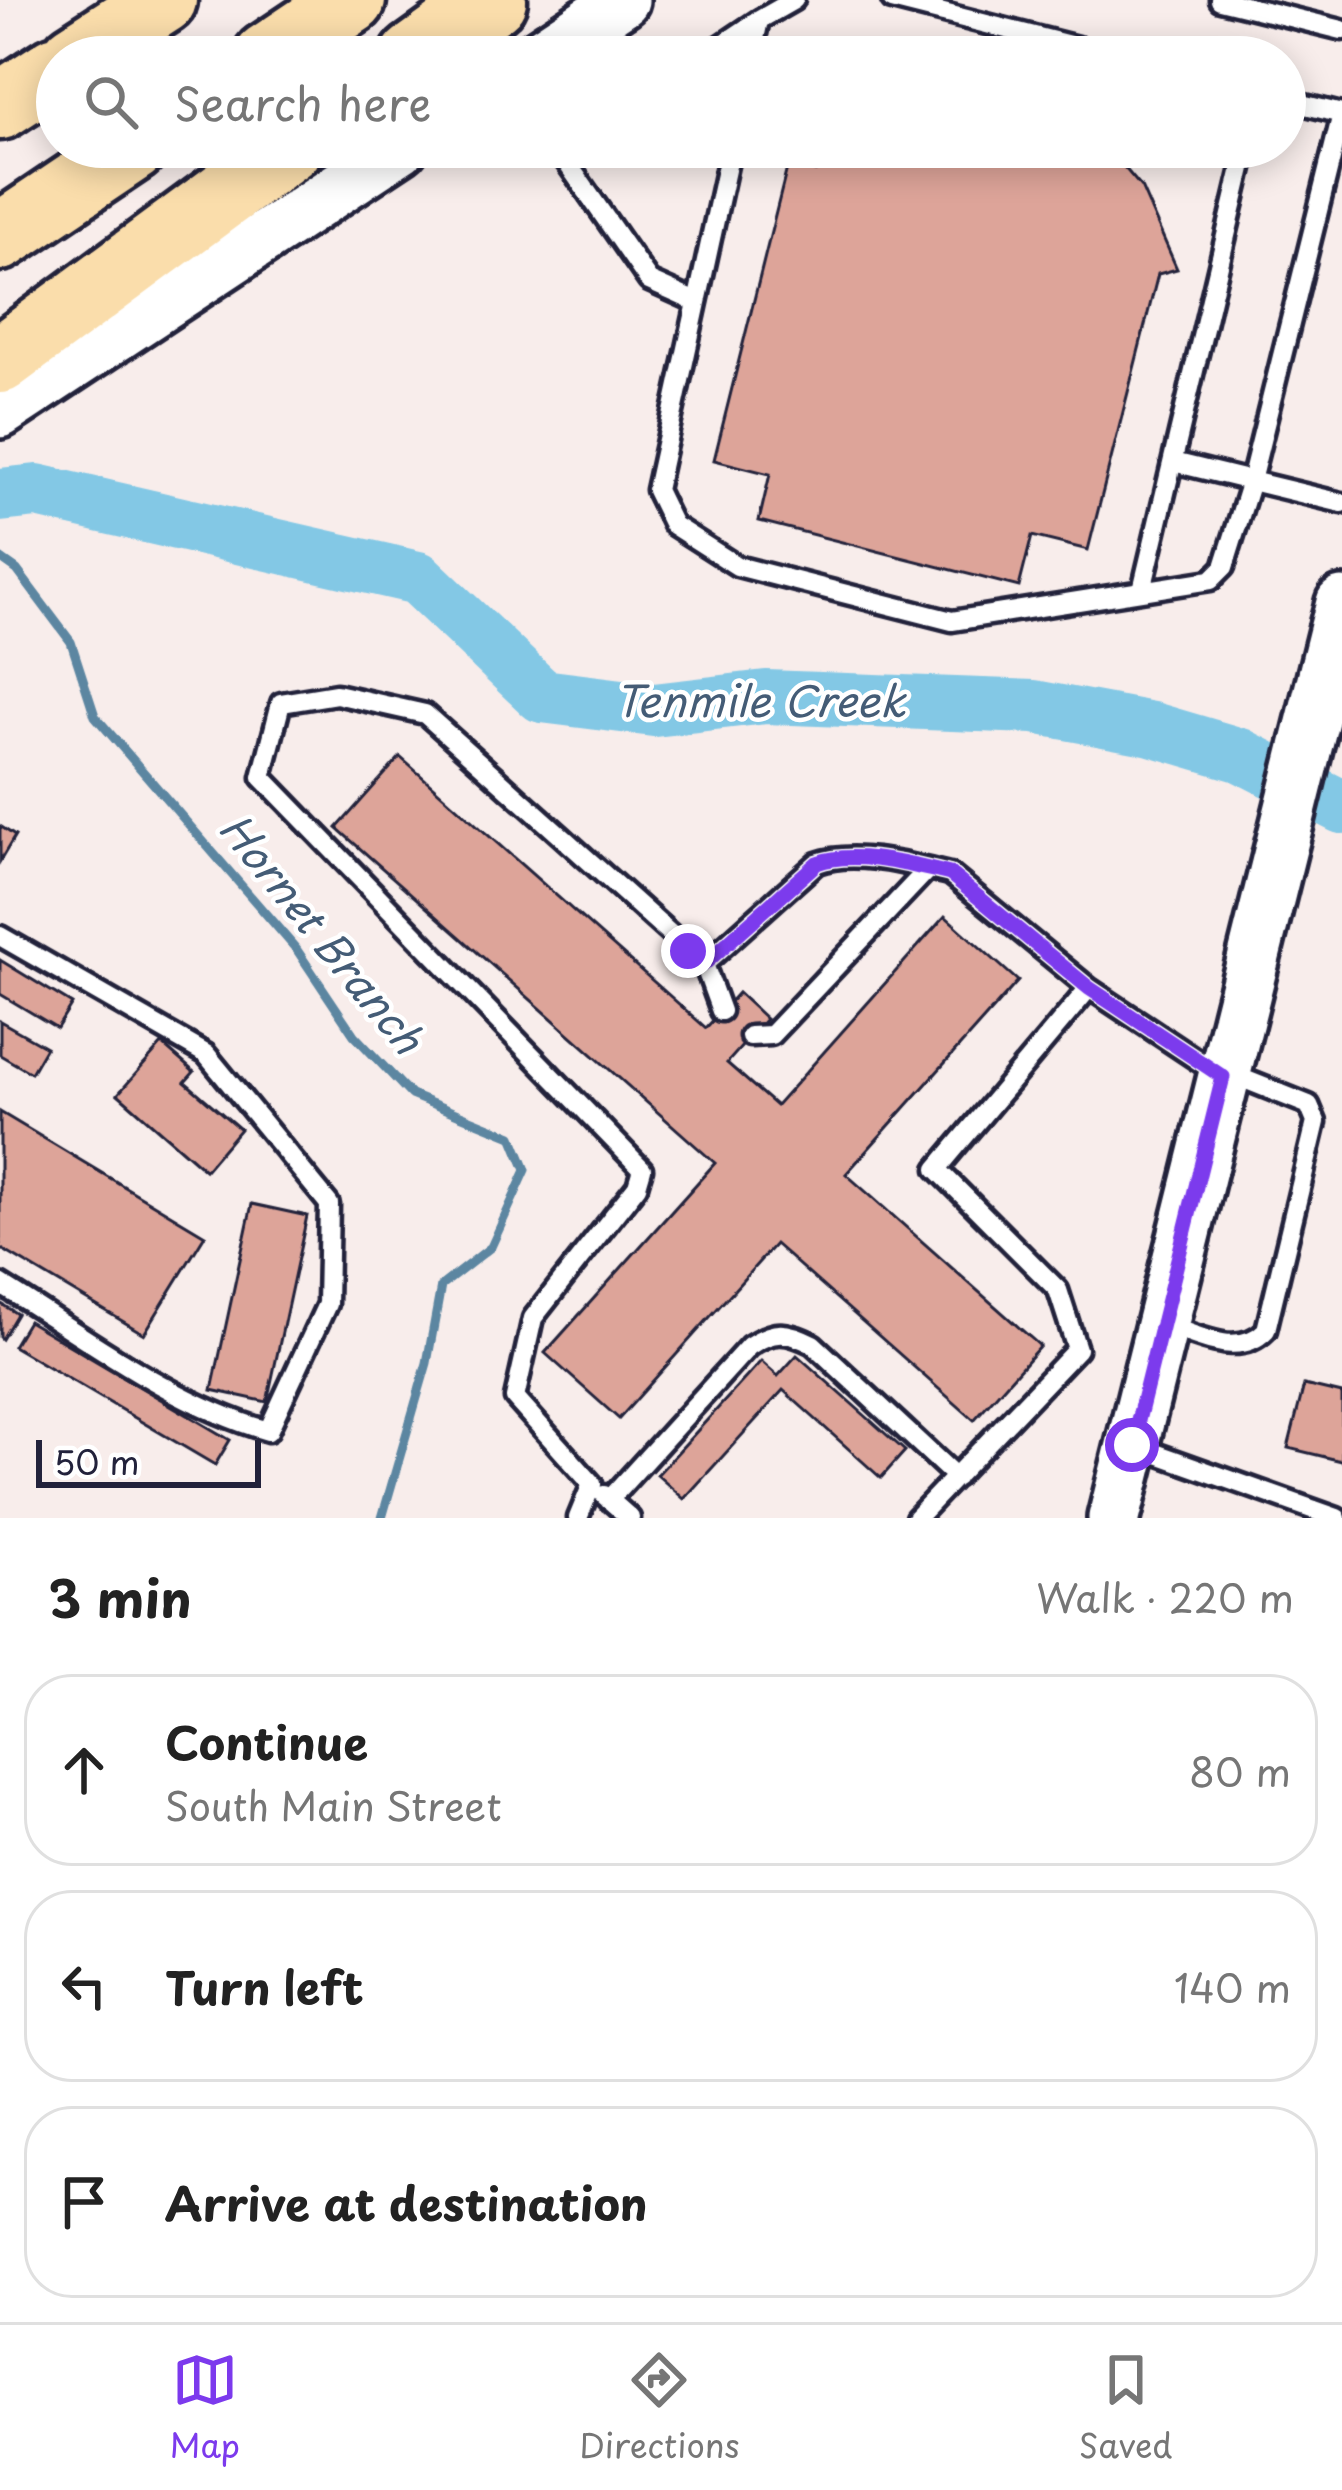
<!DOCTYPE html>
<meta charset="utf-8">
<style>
body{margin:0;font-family:"Playpen Sans",sans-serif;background:#f2f2f2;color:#222}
.scale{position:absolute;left:36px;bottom:30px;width:225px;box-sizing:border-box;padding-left:12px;border:6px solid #22223b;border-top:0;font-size:33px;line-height:42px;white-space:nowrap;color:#22223b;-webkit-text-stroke:9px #fff;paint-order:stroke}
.stop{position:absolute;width:36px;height:36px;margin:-27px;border:9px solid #7c3aed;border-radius:50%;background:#fff}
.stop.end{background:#7c3aed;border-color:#fff;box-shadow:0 3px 12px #0008}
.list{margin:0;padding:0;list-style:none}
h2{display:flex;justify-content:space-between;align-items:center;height:156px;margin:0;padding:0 48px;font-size:51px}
h2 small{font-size:39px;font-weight:400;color:#767676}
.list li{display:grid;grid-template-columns:78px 1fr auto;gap:36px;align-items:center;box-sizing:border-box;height:192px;margin:0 24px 24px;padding:0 24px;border:3px solid #e0e0e0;border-radius:48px}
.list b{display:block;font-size:45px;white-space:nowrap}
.list p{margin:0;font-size:39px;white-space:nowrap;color:#767676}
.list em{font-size:39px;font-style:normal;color:#767676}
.icon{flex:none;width:66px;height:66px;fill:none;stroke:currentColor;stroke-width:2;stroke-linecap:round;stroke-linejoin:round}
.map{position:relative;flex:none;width:1342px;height:1518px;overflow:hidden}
.search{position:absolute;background:#fff;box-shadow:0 6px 30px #0003;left:36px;right:36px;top:36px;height:132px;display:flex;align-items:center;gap:30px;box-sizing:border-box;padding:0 42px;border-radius:66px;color:#767676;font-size:45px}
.sheet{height:804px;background:#fff}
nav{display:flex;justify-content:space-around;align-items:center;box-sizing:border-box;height:168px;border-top:3px solid #e0e0e0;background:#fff;font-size:33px;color:#767676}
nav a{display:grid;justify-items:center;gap:6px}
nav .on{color:#7c3aed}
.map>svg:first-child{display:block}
</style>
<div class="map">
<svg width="1342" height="1518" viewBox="0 0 1342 1518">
<rect width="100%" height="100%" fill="#f8edeb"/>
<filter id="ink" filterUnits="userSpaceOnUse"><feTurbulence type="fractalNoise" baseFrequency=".00833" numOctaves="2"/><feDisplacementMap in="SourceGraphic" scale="24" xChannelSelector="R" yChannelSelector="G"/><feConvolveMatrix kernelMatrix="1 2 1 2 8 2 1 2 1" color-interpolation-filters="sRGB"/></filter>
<g filter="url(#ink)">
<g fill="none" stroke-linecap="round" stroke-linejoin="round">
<path stroke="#5c86a1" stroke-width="9" d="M0,558L17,570L71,642L95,716L297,950L354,1035L411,1095L512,1136L526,1170L491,1247L441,1286L427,1363L382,1518"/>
<path stroke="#83c8e5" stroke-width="54" d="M0,495L37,491L418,578L542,696L654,710L766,697L1034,707L1152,729L1240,755L1342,807"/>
</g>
<path fill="#dda499" stroke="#22223b" stroke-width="3" d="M817,147H1107L1141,187L1177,269L1158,274L1088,550L1032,536L1019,587L759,521L770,474L714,460L788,164L815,171Z
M400,757L706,1028L738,993L766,1019L727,1063L776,1106L945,916L1018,981L846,1174L1040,1346L974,1420L775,1244L619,1419L545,1353L715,1163L337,828Z
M0,826L15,836L0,861Z
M0,960L72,1004L57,1028L0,994Z
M0,1021L46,1047L31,1073L0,1055Z
M162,1044L194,1072L185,1082L240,1129L205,1170L118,1094Z
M0,1112L205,1235L144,1334L0,1248Z
M252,1204L307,1216L267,1402L212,1390Z
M0,1303L17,1314L2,1339L0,1337Z
M28,1321L230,1440L215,1465L13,1346Z
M797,1355L905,1451L881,1478L783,1390L684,1499L657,1475L761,1361L778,1376Z
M1304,1385L1342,1394V1461L1288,1448Z"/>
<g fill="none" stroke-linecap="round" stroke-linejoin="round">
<g stroke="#22223b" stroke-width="27">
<path id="lane" d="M892,0L1117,57
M1220,0L1342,30
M704,57L759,20
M751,57L759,20L794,0
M1285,100L1342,114
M556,147L649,281L696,302
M731,147L656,490L673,525L737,566L952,621L1211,580L1224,567L1251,481L1342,503
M1173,462L1251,481L1342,114
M1142,590L1247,147
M0,936L206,1054L329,1204L327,1304L268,1431C173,1404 84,1336 0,1284
M704,964L721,1011
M750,1036L771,1035L928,869
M1165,1325C1198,1335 1238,1359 1266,1330L1316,1122L1309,1105L1229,1073
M1138,1447L1337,1518
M604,1495L630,1518
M609,1500L749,1346C774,1329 787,1331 813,1344L956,1477
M578,1518L592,1484L515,1398L533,1318L637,1186L642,1169L262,777L281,703L336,694L425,714L704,964L817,863C855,849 911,865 950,874L1089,988L1217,1073
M916,1518L1077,1349L1058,1290L937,1169L1089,988"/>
</g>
<g stroke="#22223b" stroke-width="60">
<path id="secondary" d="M537,57L623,0
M0,412L401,147
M1114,1518L1342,603"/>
</g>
<g stroke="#22223b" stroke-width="75">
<path id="highway" d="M75,57L163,0
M267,57L352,0
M414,57L493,0
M0,106L57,69
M0,237L134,147
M0,360L289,147"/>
</g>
<use href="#lane" stroke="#fff" stroke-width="18"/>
<use href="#secondary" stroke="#fff" stroke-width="51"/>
<use href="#highway" stroke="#faddab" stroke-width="66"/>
</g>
</g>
<g fill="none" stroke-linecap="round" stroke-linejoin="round" filter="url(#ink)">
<path stroke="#7c3aed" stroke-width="15" d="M688,951L704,964L817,863C855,849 911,865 950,874L1089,988L1223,1077L1132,1445"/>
</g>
<g text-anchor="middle" stroke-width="9" stroke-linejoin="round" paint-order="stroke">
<g font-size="42" font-style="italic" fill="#445c76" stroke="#fff">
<text x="760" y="717">Tenmile Creek</text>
<text transform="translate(321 934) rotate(51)" y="15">Hornet Branch</text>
</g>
</g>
</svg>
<div class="scale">50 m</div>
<div class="stop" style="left:1132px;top:1445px"></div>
<div class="stop end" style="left:688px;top:951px"></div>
<div class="search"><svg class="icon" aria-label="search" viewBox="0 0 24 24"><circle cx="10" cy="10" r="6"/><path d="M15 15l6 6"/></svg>Search here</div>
</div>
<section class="sheet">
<h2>3 min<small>Walk · 220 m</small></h2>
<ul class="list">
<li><svg class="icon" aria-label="ahead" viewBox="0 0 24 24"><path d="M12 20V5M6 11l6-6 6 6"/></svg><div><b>Continue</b><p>South Main Street</p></div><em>80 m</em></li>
<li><svg class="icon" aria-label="left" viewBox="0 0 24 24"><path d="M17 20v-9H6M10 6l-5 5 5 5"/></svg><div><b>Turn left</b></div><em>140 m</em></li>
<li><svg class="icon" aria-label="arrive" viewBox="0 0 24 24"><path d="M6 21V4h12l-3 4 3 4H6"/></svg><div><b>Arrive at destination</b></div></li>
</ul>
</section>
<nav>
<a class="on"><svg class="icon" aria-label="map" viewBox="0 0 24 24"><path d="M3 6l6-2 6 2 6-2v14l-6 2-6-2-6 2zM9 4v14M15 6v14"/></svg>Map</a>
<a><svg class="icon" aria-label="directions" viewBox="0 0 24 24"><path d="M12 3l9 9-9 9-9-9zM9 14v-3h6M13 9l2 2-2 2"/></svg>Directions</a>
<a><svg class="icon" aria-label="saved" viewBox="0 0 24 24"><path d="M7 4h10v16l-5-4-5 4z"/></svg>Saved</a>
</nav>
